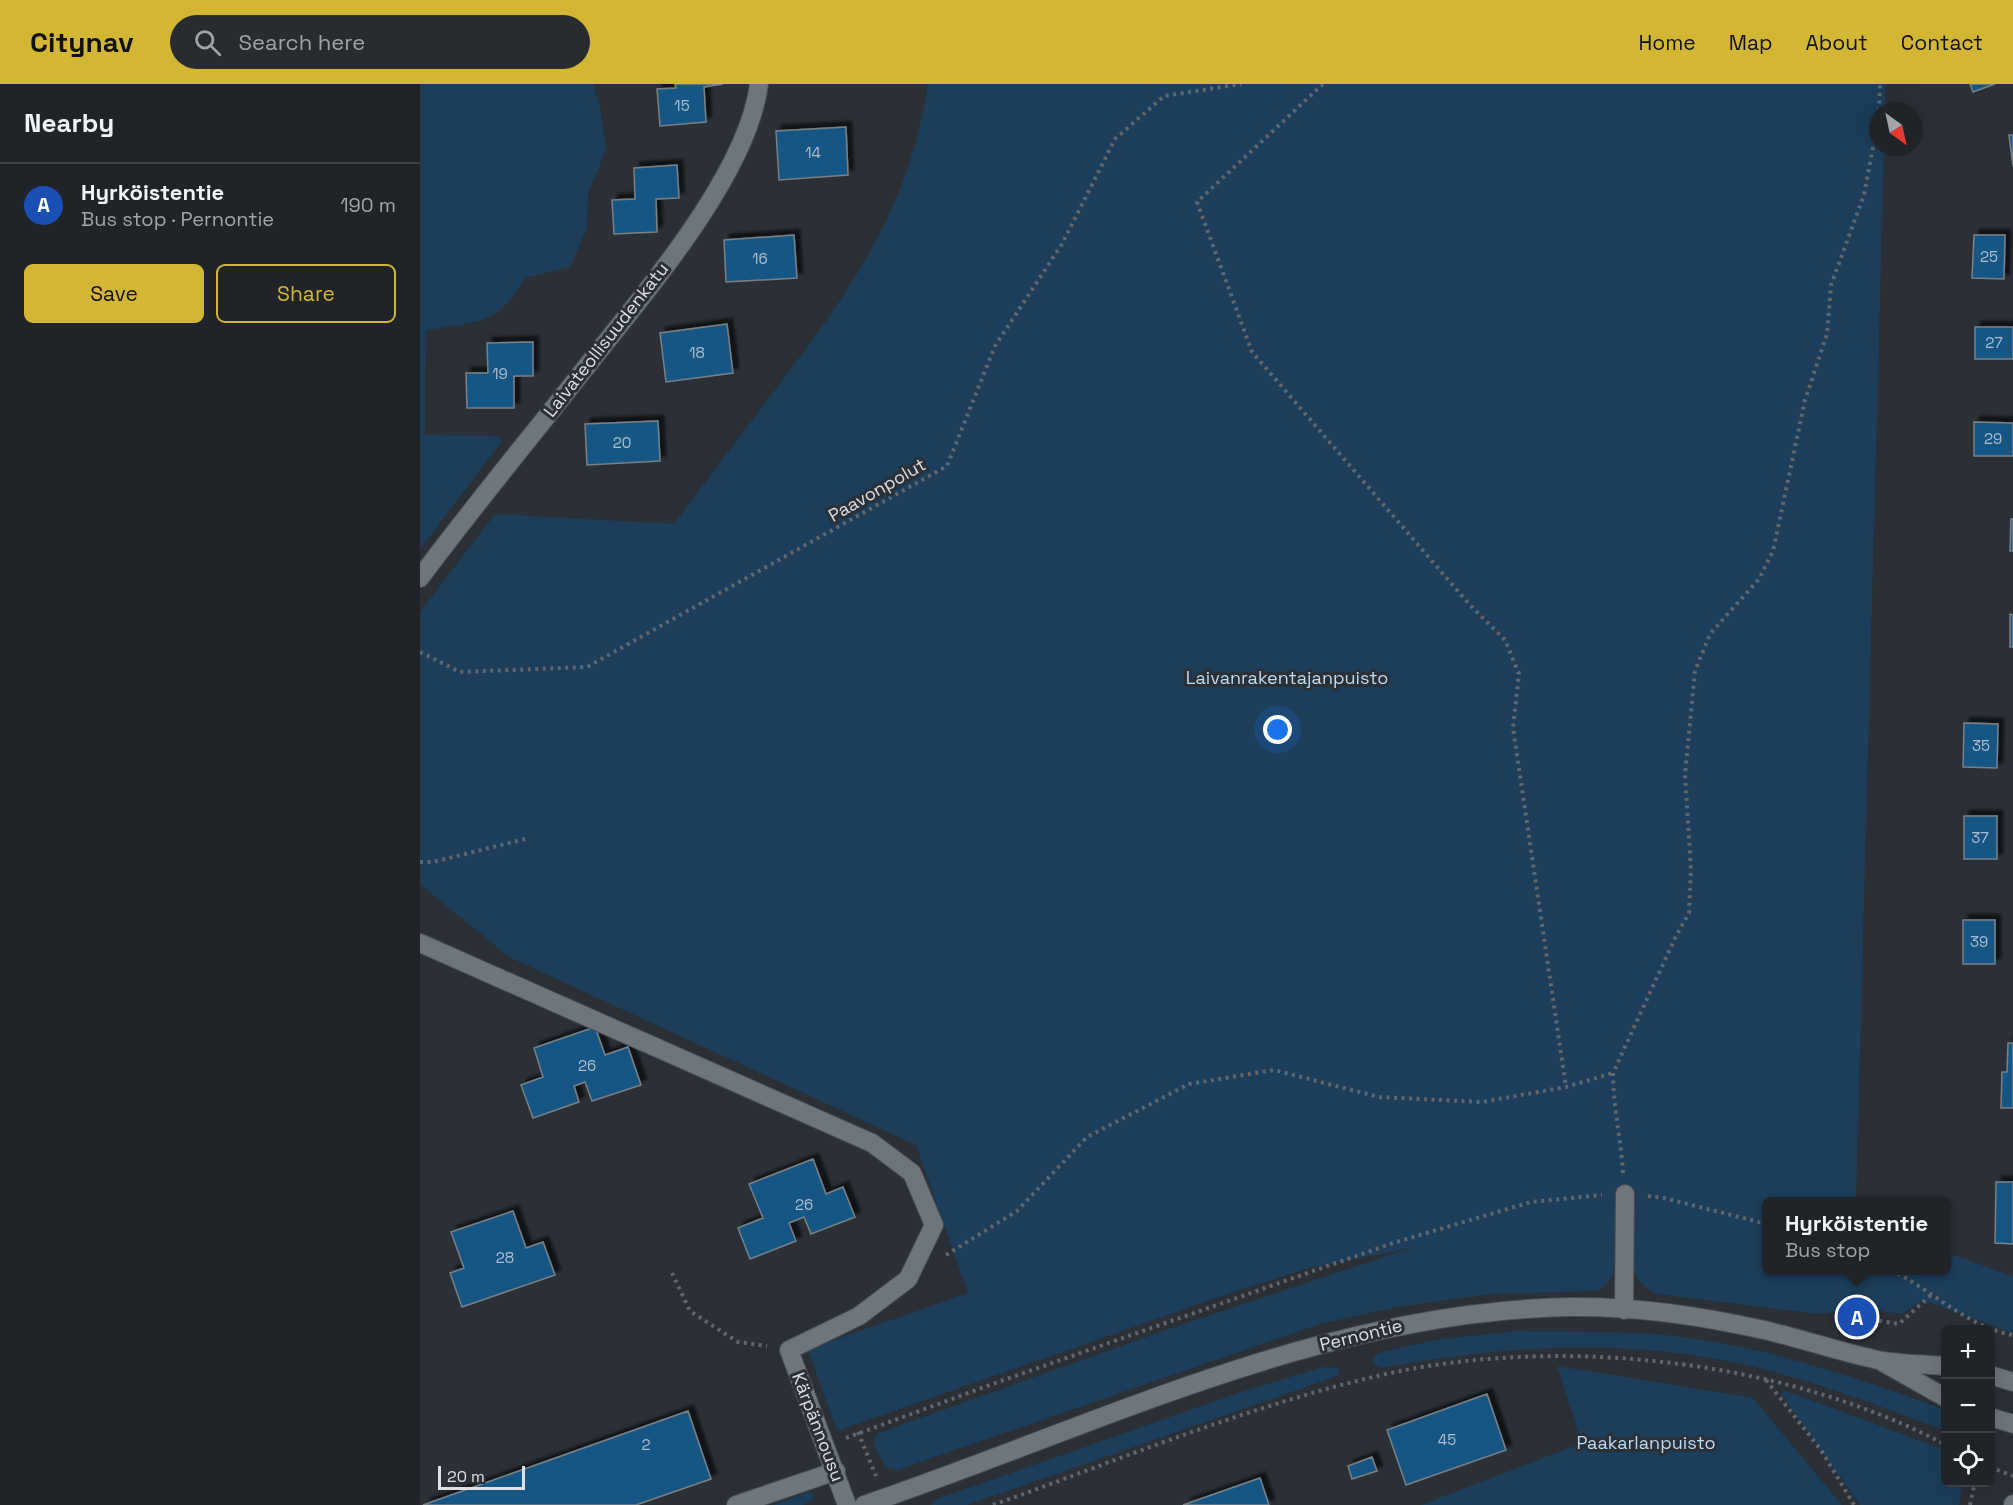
<!DOCTYPE html>
<meta charset="utf-8">
<style>
body{margin:0;font-family:"Space Grotesk",sans-serif;background:#282c30;color:#f1f3f6}
.controls{position:absolute;right:18px;bottom:18px;display:grid;overflow:hidden;border-radius:9px;box-shadow:0 6px 24px #0002}
.controls button{width:54px;height:54px;display:grid;place-items:center;padding:0;border:0;border-bottom:2px solid #3d4145;background:#202428;color:#f1f3f6;font:30px sans-serif}
.compass{position:absolute;left:1449px;top:18px;width:54px;height:54px;border-radius:50%;background:#202428;box-shadow:0 6px 24px #0002;rotate:147deg}
.scale{position:absolute;left:18px;bottom:15px;width:87px;box-sizing:border-box;padding-left:6px;border:3px solid #dde1e5;border-top:0;font-size:16px;line-height:21px;white-space:nowrap;color:#dde1e5;-webkit-text-stroke:4px #2a3036;paint-order:stroke}
.you{position:absolute;left:858px;top:646px;width:21px;height:21px;margin:-15px;border:4px solid #fff;border-radius:50%;background:#1a73e8;box-shadow:0 0 0 9px #1a73e833}
.badge{display:grid;place-items:center;width:39px;height:39px;border-radius:50%;background:#d4b635;color:#fff;font-size:20px;font-weight:700}
.pin{position:absolute;translate:-50% -50%;border:3px solid #fff;box-shadow:0 2px 6px #0006}
.popup{position:absolute;left:1342px;top:1113px;width:189px;height:78px;box-sizing:border-box;display:grid;place-content:center;border-radius:9px;background:#202428;filter:drop-shadow(0 2px 4px #0005);font-size:20px;white-space:nowrap;color:#a2a4a8}
.popup b{font-size:22px;color:#f1f3f6}
.popup::after{content:'';position:absolute;left:50%;top:100%;margin-left:-12px;border:12px solid transparent;border-top-color:#202428}
.list{margin:0;padding:0;list-style:none}
h2{display:flex;justify-content:space-between;align-items:center;height:78px;margin:0;padding:0 24px;font-size:26px}
h2 small{font-size:20px;font-weight:400;color:#a2a4a8}
.list li{display:grid;grid-template-columns:39px 1fr auto;gap:18px;align-items:center;box-sizing:border-box;height:84px;padding:0 24px;border-top:2px solid #3d4145}
.list b{display:block;font-size:22px;white-space:nowrap}
.list p{margin:0;font-size:20px;white-space:nowrap;color:#a2a4a8}
.list em{font-size:20px;font-style:normal;color:#a2a4a8}
.actions{display:flex;gap:12px;padding:18px 24px}
.actions a{flex:1;padding:14px 0;border:2px solid #d4b635;border-radius:9px;text-align:center;font-size:21px;color:#d4b635}
.actions .main{background:#d4b635;color:#111}
.icon{flex:none;width:33px;height:33px;fill:none;stroke:currentColor;stroke-width:2;stroke-linecap:round;stroke-linejoin:round}
.map{position:relative;flex:none;width:1593px;height:1421px;overflow:hidden}
header{display:flex;align-items:center;gap:36px;box-sizing:border-box;height:84px;padding:0 30px;background:#d4b635;color:#111}
header strong{font-size:28px}
nav{display:flex;gap:33px;margin-inline-start:auto;font-size:21px}
.search{width:420px;height:54px;background:#282c30;display:flex;align-items:center;gap:15px;box-sizing:border-box;padding:0 21px;border-radius:33px;color:#a2a4a8;font-size:22px}
main{display:flex}
aside{flex:1;background:#202428}
.map>svg:first-child{display:block}
</style>
<header>
<strong>Citynav</strong>
<div class="search"><svg class="icon" aria-label="search" viewBox="0 0 24 24"><circle cx="10" cy="10" r="6"/><path d="M15 15l6 6"/></svg>Search here</div>
<nav><a>Home</a><a>Map</a><a>About</a><a>Contact</a></nav>
</header>
<main>
<aside>
<h2>Nearby<small></small></h2>
<ul class="list">
<li><span class="badge" style="background:#1a4fb4">A</span><div><b>Hyrköistentie</b><p>Bus stop · Pernontie</p></div><em>190 m</em></li>
</ul>
<div class="actions"><a class="main">Save</a><a>Share</a></div>
</aside>
<div class="map">
<svg width="1593" height="1421" viewBox="0 0 1593 1421">
<defs>
<filter id="shadow"><feDropShadow dx="5.5" dy="-5.5" stdDeviation="1.5" flood-color="#0009"/></filter>
</defs>
<rect width="100%" height="100%" fill="#2a3036"/>
<path fill="#1c3e5a" d="M0,0H173L180,23L186,65L168,110L167,144L150,183L105,194C74,246 59,235 6,247L5,351L77,352L82,357L0,465Z
M508,0H1465V27H1458V63H1464L1436,1117L1347,1118V1186H1527V1169L1593,1192V1249L1503,1216L1481,1230L1419,1221L1417,1228L1397,1230L1238,1210C1213,1201 1210,1175 1202,1152H1194C1193,1173 1200,1194 1178,1207L1071,1210L977,1223L900,1240L477,1386L466,1383L455,1363L454,1355L459,1349L740,1248L991,1164L889,1184L813,1208L417,1347L388,1265L548,1209L496,1061L89,873L0,800V528L75,430L254,440C288,394 323,348 358,302C432,204 489,125 508,0Z
M1097,1247C1142,1248 1188,1247 1234,1250C1334,1258 1432,1292 1525,1326V1344L1522,1345C1447,1318 1370,1287 1291,1274C1181,1255 1069,1264 960,1284L952,1278L956,1270L962,1268L1015,1256Z
M1137,1282L1333,1314L1422,1421H1001L1162,1359Z
M903,1283L918,1284L920,1291L547,1421H511L517,1415L821,1308Z
M1363,1306L1525,1366L1526,1398L1542,1399L1539,1421H1440L1362,1311Z
M389,1408L394,1410L393,1415L383,1421H353Z"/>
<path fill="#185785" stroke="#798086" stroke-width="1.5" filter="url(#shadow)" d="M255,0H303L284,3L286,38L240,42L237,5L256,4Z
M1550,0H1575L1553,8Z
M426,43L428,91L359,96L356,47Z
M1589,51H1593V82Z
M257,81L259,114L236,115L237,148L194,150L192,116L215,115L214,84Z
M374,151L377,194L306,198L304,156Z
M1554,151H1585L1584,195L1552,194Z
M307,240L313,289L246,298L240,249Z
M1555,243H1593V275H1555Z
M113,258V292H94V324H47L46,289H68L67,259Z
M238,337L240,377L167,381L165,340Z
M1554,338L1593,339V372H1554Z
M1591,435H1593V467H1590Z
M1590,530L1593,531V563H1590Z
M1544,639L1578,640L1577,684L1543,683Z
M1544,732H1577V775H1544Z
M1543,836H1575V880H1543Z
M175,943L185,971L208,963L221,1001L172,1017L165,998L154,1002L159,1018L113,1034L101,1001L123,993L114,964Z
M1588,959H1593V1024H1581L1582,988H1587Z
M393,1075L406,1110L423,1103L435,1133L391,1150L384,1133L369,1139L376,1157L330,1175L318,1144L343,1134L329,1100Z
M1576,1098H1593V1160L1575,1159Z
M93,1127L106,1164L123,1158L135,1191L42,1223L30,1189L44,1184L31,1148Z
M1067,1310L1086,1366L986,1401L967,1346Z
M268,1327L291,1395L216,1421H3Z
M952,1373L957,1387L932,1395L928,1382Z
M840,1394L849,1421H763Z"/>
<g fill="none" stroke-linecap="round" stroke-linejoin="round">
<g stroke="#484c51" stroke-width="20">
<path id="minor" d="M0,494C55,420 114,349 171,277C227,206 328,89 339,0
M0,859L452,1059L492,1089L514,1141L488,1195L439,1232L369,1266L427,1421
M1204,1226L1205,1110
M1464,1279L1526,1314
M1570,1291L1593,1298
M1570,1333L1593,1340
M316,1421L416,1387
M444,1421C676,1342 900,1228 1149,1223C1213,1222 1282,1232 1344,1246C1383,1255 1420,1268 1458,1276C1480,1280 1503,1280 1526,1282
M1593,1421V1420"/>
</g>
<path stroke="#61666c" stroke-width="4" stroke-dasharray="3 4.5" stroke-linecap="butt" d="M903,0L777,118L832,268L1049,520L1085,556L1099,590L1093,644L1146,1003
M1459,27L1460,0
M0,568L40,588L167,583L527,382L575,262L642,160L695,55L744,12L821,0
M0,778H13L109,754
M1203,1089C1201,1055 1193,1022 1193,989L1256,852L1269,829L1271,786L1265,691L1275,587L1290,550L1339,495L1353,467L1385,316L1407,250L1411,201L1444,111L1458,36
M1228,1112L1244,1114L1347,1140
M526,1171L597,1127L667,1053L769,1000L854,986L959,1013L1062,1018L1146,1003L1193,989
M1471,1186C1512,1206 1547,1243 1593,1251
M252,1189L270,1227L318,1258L347,1262
M1437,1233L1479,1240L1512,1210
M1346,1296L1401,1366L1434,1421
M438,1348L456,1392
M426,1354L578,1298L973,1159L1111,1118L1182,1111
M1570,1383L1593,1392
M573,1421C696,1377 818,1326 945,1295C1125,1249 1361,1273 1526,1361
M1550,1421L1555,1398"/>
<use href="#minor" stroke="#6e757b" stroke-width="18"/>
</g>
<g text-anchor="middle" stroke-width="6" stroke-linejoin="round" paint-order="stroke">
<g font-size="15" fill="#acbecd">
<text x="262" y="27">15</text>
<text x="393" y="74">14</text>
<text x="1569" y="178">25</text>
<text x="340" y="180">16</text>
<text x="1574" y="264">27</text>
<text x="277" y="274">18</text>
<text x="80" y="295">19</text>
<text x="1573" y="360">29</text>
<text x="202" y="364">20</text>
<text x="1561" y="667">35</text>
<text x="1560" y="759">37</text>
<text x="1559" y="863">39</text>
<text x="167" y="987">26</text>
<text x="384" y="1126">26</text>
<text x="85" y="1179">28</text>
<text x="1027" y="1361">45</text>
<text x="226" y="1366">2</text>
</g>
<g font-size="18" fill="#dde1e5" stroke="#2a3036">
<text transform="translate(186 256) rotate(-52)" y="6">Laivateollisuudenkatu</text>
<text transform="translate(457 406) rotate(-30)" y="6">Paavonpolut</text>
<text transform="translate(941 1251) rotate(-14)" y="6">Pernontie</text>
<text transform="translate(398 1343) rotate(69)" y="6">Kärpännousu</text>
</g>
<g font-size="18" fill="#bcdbf7" stroke="#2a3036">
<text x="867" y="600">Laivanrakentajanpuisto</text>
<text x="1226" y="1365">Paakarlanpuisto</text>
</g>
</g>
</svg>
<div class="controls">
<button>+</button>
<button>−</button>
<button><svg class="icon" aria-label="locate" viewBox="0 0 24 24"><circle cx="12" cy="12" r="6"/><path d="M12 2v4M12 18v4M2 12h4M18 12h4"/></svg></button>
</div>
<svg class="compass" viewBox="-18 -18 36 36"><path d="M0-13l5 13h-10z" fill="#e53935"/><path d="M0 13l5-13h-10z" fill="#a2a4a8"/></svg>
<div class="scale">20 m</div>
<div class="you"></div>
<div class="pin badge" style="left:1437px;top:1233px;background:#1a4fb4">A</div>
<div class="popup"><b>Hyrköistentie</b>Bus stop</div>
</div>
</main>
